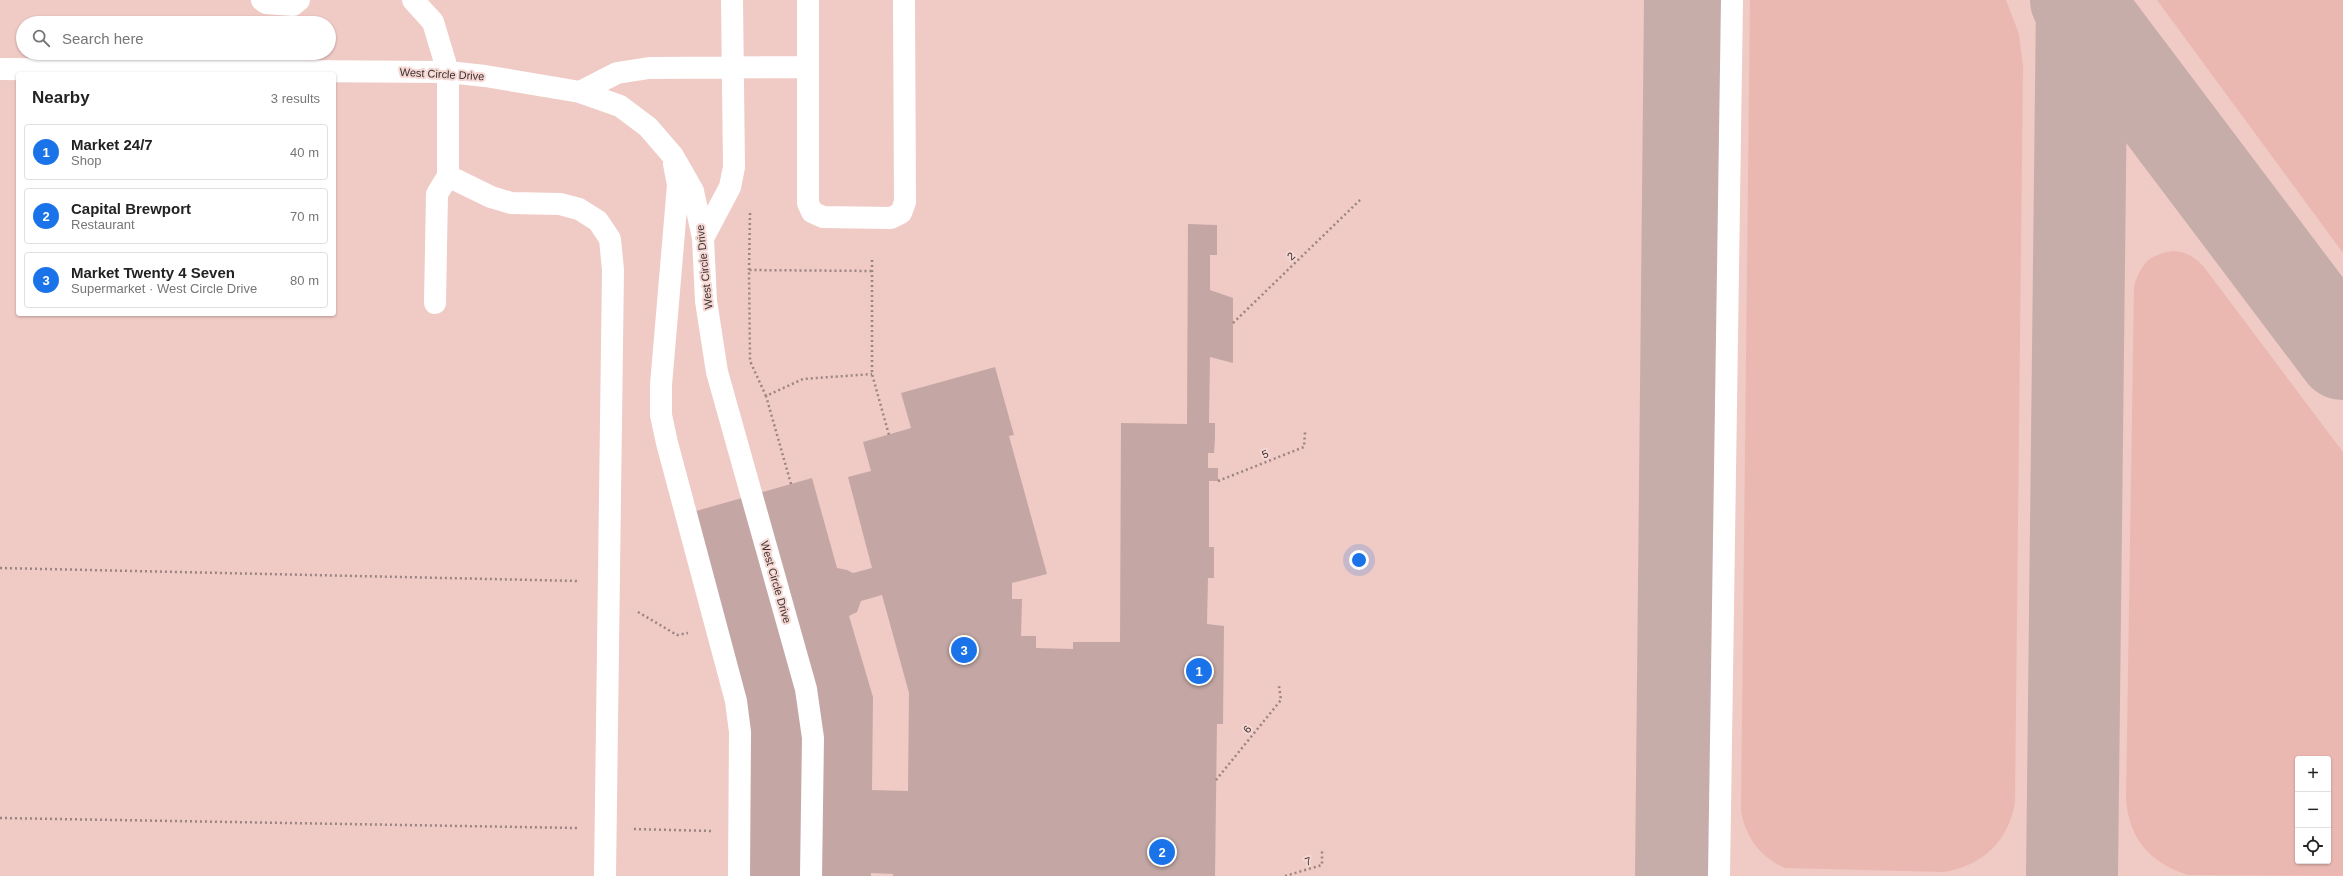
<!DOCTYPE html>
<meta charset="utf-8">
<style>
body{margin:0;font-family:Arial,sans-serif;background:#f6f6f6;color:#222}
.controls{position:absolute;right:12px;bottom:12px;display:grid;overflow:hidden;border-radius:4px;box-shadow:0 1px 3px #0004}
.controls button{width:36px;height:36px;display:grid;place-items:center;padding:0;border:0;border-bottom:1px solid #e0e0e0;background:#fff;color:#222;font:20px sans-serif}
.you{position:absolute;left:1359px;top:560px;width:14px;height:14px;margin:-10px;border:3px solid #fff;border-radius:50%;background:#1a73e8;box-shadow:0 0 0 6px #1a73e833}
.badge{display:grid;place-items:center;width:26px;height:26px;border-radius:50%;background:#1a73e8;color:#fff;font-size:13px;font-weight:700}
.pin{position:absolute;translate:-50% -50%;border:2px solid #fff;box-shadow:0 1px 4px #0006}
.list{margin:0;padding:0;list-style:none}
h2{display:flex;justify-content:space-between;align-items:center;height:52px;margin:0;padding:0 16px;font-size:17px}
h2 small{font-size:13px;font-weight:400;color:#767676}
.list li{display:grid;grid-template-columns:26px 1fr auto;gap:12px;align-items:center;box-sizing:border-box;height:56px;margin:0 8px 8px;padding:0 8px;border:1px solid #e0e0e0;border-radius:4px}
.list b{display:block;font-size:15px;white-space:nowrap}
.list p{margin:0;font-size:13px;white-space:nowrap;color:#767676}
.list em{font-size:13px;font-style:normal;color:#767676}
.icon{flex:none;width:22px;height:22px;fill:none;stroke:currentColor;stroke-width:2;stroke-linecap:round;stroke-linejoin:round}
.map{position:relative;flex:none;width:2343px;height:876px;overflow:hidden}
.search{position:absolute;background:#fff;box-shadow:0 1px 3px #0004;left:16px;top:16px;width:320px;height:44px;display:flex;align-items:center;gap:10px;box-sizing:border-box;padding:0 14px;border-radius:22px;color:#767676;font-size:15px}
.panel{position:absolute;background:#fff;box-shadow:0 1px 3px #0004;left:16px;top:72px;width:320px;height:244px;border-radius:4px}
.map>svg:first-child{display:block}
</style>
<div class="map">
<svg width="2343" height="876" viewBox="0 0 2343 876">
<rect width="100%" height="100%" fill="#f5d7d3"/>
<path fill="#f0cac5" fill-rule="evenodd" d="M0,0H2343V876H0ZM23,23H329V53H23ZM18,74H334V314H18ZM2298,759H2328V861H2298Z"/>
<path fill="#ebb8b1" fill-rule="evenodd" d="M1750,0H2006L2019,34L2023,67L2015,802C2009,841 1982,866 1944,872L1785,868C1760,857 1746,838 1741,811Z
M2157,0H2343V253Z
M2173,251C2187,252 2195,257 2204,267L2343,452V876L2188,875C2150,863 2129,839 2126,799L2134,287C2141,263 2149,255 2173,251ZM2298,759H2328V861H2298Z"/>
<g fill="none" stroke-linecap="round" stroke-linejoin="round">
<path stroke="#c6adaa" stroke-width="92" d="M2076,0L2343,354
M1681,876L1690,0
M2072,876L2082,0"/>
</g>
<path fill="#c4a7a4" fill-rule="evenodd" d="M1188,224L1217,225V255H1210V290L1233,298V363L1210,357L1209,423H1215V438L1214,453H1208V468H1218V481H1209V547H1214V578H1208L1207,624L1224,626L1223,724H1217L1215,876H893V874L871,873V876H745L746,714L689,513L812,478L837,568L847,570L853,573L872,568L848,477L871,471L863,442L911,428L901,393L995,367L1014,435L1009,436L1047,574L1012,583V599H1022L1021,636H1036V648L1073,649V642H1120L1121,423L1187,424ZM882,595L909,693L908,791L872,790L873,697L849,616L857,612L861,601Z"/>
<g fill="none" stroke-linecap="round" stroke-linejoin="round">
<path stroke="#9a8582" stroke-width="2.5" stroke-dasharray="2 3" stroke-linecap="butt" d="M872,260V374L889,435
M749,270L750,213
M1233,323L1360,200
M766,396L750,361L749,270L872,271
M1218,481L1304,447L1305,432
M791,484L766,396L803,379L872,374
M0,568L579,581
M638,612L677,635L688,633
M1216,780L1281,700L1279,686
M0,818L577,828
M634,829L711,831
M1285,876L1322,865V850"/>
<path stroke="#fff" stroke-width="22" d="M262,0L266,3L293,5L299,0
M413,0L433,22L448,72V176L437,194L435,303
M808,0V203L812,212L823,217L891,218L901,213L905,202L904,0
M0,69L448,72L485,76L580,92L620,106L648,127L673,156L693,191L703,238L706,301L717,372L806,689L813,738L811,876
M580,92L617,73L649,68L808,67
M674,164L678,185L661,385V415L667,443L736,701L740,732L739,876
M448,176L491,197L511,203L560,204L579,209L598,221L610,239L613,270L605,876
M703,238L730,187L734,167L732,0
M1719,876L1732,0"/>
</g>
<g text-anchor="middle" stroke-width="4" stroke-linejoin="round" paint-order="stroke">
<g font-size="11" fill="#3c302f" stroke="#f5d7d3">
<text transform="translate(442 74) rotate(3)" y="4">West Circle Drive</text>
<text transform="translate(1291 256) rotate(-44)" y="4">2</text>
<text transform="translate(704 267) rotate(-96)" y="4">West Circle Drive</text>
<text transform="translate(1265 454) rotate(-22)" y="4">5</text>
<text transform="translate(776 582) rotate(74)" y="4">West Circle Drive</text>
<text transform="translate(1247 729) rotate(-51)" y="4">6</text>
<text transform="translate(1308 861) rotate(-17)" y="4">7</text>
</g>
</g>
</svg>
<div class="controls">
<button>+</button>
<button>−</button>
<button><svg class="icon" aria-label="locate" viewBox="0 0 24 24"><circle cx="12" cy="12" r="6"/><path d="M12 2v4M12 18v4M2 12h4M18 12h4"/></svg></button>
</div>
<div class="you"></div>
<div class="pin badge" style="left:1199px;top:671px">1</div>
<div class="pin badge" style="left:1162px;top:852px">2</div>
<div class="pin badge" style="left:964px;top:650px">3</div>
<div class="search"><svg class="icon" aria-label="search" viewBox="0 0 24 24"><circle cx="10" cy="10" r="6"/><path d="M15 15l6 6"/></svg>Search here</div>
<section class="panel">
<h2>Nearby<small>3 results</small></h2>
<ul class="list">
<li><span class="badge">1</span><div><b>Market 24/7</b><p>Shop</p></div><em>40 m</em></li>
<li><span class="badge">2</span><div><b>Capital Brewport</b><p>Restaurant</p></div><em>70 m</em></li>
<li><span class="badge">3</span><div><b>Market Twenty 4 Seven</b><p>Supermarket · West Circle Drive</p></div><em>80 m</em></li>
</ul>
</section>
</div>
